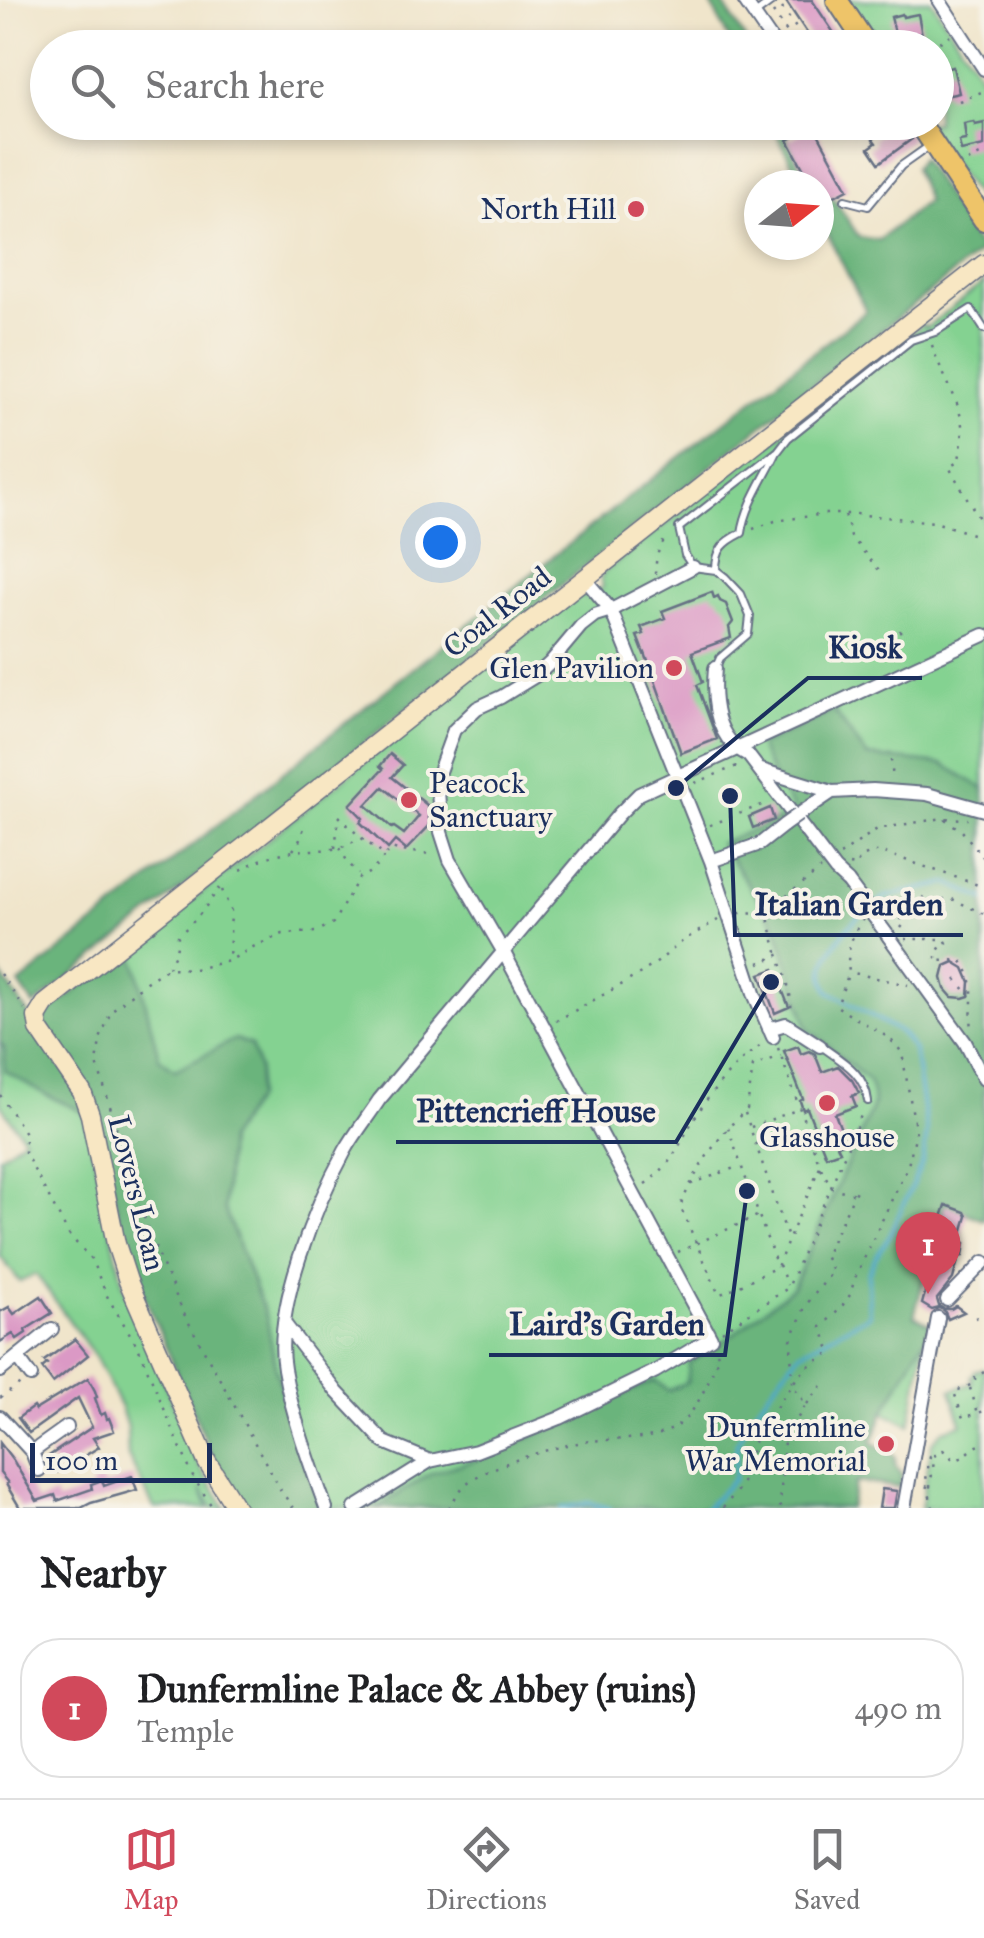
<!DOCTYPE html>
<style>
body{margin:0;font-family:"IM FELL Great Primer",serif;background:#f2f2f2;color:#202124}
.compass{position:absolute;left:744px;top:170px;width:90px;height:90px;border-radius:50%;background:#fff;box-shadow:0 5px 15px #0003;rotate:73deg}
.scale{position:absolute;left:30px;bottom:25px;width:182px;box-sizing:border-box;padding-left:10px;border:5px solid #1b2f5e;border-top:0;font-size:28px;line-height:35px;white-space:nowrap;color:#1b2f5e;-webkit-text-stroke:8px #f7f3e8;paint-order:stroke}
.you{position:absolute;left:440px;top:542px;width:35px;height:35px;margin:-25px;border:8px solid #fff;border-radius:50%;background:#1a73e8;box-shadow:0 0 0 15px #1a73e833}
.badge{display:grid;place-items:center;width:65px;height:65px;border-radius:50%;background:#d1495b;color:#fff;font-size:32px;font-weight:700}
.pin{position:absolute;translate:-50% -82px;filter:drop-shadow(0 2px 5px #0008)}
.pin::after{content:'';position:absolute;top:52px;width:35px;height:30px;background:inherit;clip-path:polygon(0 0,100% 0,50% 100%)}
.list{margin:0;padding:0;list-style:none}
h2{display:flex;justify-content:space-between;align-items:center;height:130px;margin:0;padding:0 40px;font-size:42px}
h2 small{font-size:32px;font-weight:400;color:#757577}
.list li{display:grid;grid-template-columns:65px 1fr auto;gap:30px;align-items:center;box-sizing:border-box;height:140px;margin:0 20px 20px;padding:0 20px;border:2px solid #e0e0e0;border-radius:40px}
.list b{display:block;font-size:38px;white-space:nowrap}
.list p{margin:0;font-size:32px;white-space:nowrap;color:#757577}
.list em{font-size:32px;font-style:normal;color:#757577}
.icon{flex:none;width:55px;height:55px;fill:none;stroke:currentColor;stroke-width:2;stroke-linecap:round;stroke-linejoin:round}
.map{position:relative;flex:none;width:984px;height:1508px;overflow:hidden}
.search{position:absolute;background:#fff;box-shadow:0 5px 15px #0003;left:30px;right:30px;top:30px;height:110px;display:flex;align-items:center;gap:25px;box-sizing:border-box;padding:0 35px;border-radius:55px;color:#757577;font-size:38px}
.sheet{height:290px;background:#fff}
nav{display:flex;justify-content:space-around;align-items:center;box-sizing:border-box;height:140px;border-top:2px solid #e0e0e0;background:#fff;font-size:28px;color:#757577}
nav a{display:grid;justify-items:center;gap:5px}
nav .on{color:#d1495b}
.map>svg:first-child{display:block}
</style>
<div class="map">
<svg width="984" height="1508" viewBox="0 0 984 1508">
<rect width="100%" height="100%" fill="#f7f3e8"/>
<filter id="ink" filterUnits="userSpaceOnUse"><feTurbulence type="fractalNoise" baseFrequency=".01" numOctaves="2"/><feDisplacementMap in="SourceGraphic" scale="20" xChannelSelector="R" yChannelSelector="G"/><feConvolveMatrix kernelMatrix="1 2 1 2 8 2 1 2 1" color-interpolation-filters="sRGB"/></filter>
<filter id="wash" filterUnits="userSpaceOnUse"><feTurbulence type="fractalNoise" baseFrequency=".0048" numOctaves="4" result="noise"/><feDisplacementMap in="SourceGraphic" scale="40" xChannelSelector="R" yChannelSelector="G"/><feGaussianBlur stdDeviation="2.25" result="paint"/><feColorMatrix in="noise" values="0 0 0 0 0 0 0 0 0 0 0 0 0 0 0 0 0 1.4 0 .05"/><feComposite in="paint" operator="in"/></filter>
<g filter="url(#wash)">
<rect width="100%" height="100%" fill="#f0e5cb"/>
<path fill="#84d291" stroke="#508078" stroke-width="2.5" d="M837,0H931L984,80V200L981,202L919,123L936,122V48L869,47Z
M984,282V1220L945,1204L914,1316L932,1325L926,1337L910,1425L884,1412L872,1442L895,1456V1465L902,1474L900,1487L856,1482L850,1508H245L163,1338L136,1276L118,1214L96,1100L44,1026L49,1011L132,948L574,595L579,593L585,597L603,587L601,578L604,572L923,324L926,328Z
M0,1043L44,1094L84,1112L123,1284L200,1468L226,1508H213L201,1489L209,1508H154L128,1456L127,1427L121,1408L96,1358L36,1274L20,1282L0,1256V1156L24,1138L0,1104Z
M984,1369V1508H921L932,1443L943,1430L962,1424L951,1390L973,1383L971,1377L975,1371Z"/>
<path fill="#6bb47b" stroke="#43726c" stroke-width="2.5" d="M709,0H721L750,47H733Z
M771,123H785L788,140L812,185H803Z
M921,158L981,251L34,1006L19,984L560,551L866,311L819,217V198L833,197L859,237L879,240L927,201L914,168Z
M834,711L867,756L943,764L984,789V1220L943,1204L914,1316L932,1325L884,1412L872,1442L895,1456V1465L902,1474L900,1487L856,1482L850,1508H377L431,1473L482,1458L655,1380L668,1391L687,1382L689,1363L722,1343L793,1287L874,1103L869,1081L808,1029L777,927L720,843L796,813L773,777L759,746Z
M132,948L159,1058L175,1070L235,1039L251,1045L259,1070L256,1098L228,1139L224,1208L267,1319L276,1371L321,1508H245L214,1461L136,1276L118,1214L96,1100L44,1026V1018L49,1011Z
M0,973L82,1092L90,1115L44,1094L5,1071L4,1047L0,1043Z"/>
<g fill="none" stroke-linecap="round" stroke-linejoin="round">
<path stroke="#4da8cb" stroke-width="4" d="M872,907L885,897L948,883L984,899
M562,1508L589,1503L609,1508
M706,1508L734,1479L737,1443L757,1408L799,1353L869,1315L868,1274L875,1258L889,1237L923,1161L927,1133L914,1050L901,1033L829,991C826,985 824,982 824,975C823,956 849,923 864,912"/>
</g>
<g id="blocks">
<path fill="#db99c5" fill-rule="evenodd" d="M785,0H812L844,48H817Z
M902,14L903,17L918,14L923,40L911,43L910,39L889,43L887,34L895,33L891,17Z
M953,67L959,93L946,96V92L936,94V70Z
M873,122H900L912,139L879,163L869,148L876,143L873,139L881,133Z
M974,122L975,125L984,123V146L961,151L959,141L966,140L964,124Z
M814,126L848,189L819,204V185H812L788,140Z
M712,592L714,598L718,596L720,601L726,604L733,622L729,627L731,638L692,652L703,682L697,685L717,739L681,753L645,653L644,654L637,636L644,634L641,627L665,618L662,611Z
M390,754L403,765L392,777L427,805L430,825L406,850L395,841L388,849L360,822L363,818L350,805L383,769L380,766ZM383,787L419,816L404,834L394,827L392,828L366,805Z
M770,808L774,820L753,828L749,817Z
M954,962L964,968L970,982L969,996L963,998L952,997L945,989L942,978L945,966Z
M774,969L789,1007L775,1013L760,974Z
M798,1046L801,1054L809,1051L815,1054L822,1072L838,1066L852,1080L859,1093L852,1096L856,1106L835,1114L846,1142L837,1145L840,1151L826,1156L807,1108L803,1110L800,1101L803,1099L784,1051Z
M946,1205L965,1212L967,1216L960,1240L965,1243L963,1256L959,1257L953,1279L937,1299L939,1306L944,1309H951L956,1306L964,1312L948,1319L944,1310L939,1308L932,1310L922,1304L930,1275L928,1271L931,1268L939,1226Z
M41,1296L52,1313L25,1330L26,1333L17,1339L13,1334L0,1342V1312L9,1307L14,1314Z
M75,1339L88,1355L53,1383L42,1368L47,1364L44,1361Z
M88,1378L95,1391L97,1397L95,1398L101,1415L105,1413L107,1419L109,1418L114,1431L93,1438L99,1447L58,1472L49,1456L92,1427L78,1398L29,1433L18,1418L33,1407L35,1410Z
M0,1443L13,1460L37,1501L55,1495L57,1501L92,1489L91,1484L102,1480L104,1486L132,1476L137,1490L91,1503L81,1508H20L6,1484L8,1483L0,1473Z
M882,1489L897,1491L894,1508H879Z"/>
</g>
</g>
<g filter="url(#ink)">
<use href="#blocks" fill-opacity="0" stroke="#666f84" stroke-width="2.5"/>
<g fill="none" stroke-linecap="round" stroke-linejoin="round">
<g stroke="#666f84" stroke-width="10">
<path id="lane" d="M755,14L774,0
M845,200L868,206L901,166L932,144
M716,570C716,549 724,542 742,533C746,504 765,478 777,452
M716,667L720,658L748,634L750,616L741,594L725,577L716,570L693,567L685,555L679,528L778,451L788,438L911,340L935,332L971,309L984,329
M821,1046C842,1061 865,1073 868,1101"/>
</g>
<g stroke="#666f84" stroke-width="16">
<path id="street" d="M744,0L777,48
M939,0L984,69
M584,578L611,610L711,861L755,996L773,1037
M715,668C712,701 715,739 748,755L835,870L848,882
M761,770L832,792
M798,815L832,792L873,790L927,794L984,810
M711,861L760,844L784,825
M889,937L965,1042L984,1079
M769,1029L786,1024L820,1046
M947,1300L984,1262
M284,1323L337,1392L384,1442L430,1461
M18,1358L31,1376
M0,1371L52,1329
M0,1417L32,1452L39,1470
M32,1452L67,1427
M326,1508C310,1464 292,1415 284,1369C273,1309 316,1204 345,1151C355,1133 368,1117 379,1100L619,814L639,794L984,635
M355,1508L430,1461L476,1451L560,1418L656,1371L711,1338L503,951L450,860L441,832L437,777L454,730L477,708L501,697L537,675L550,663L581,626L595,615L611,610L693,567
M904,1508L938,1318"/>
</g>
<g stroke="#666f84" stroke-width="21">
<path id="secondary" d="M236,1508L207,1462L128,1281L116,1244L90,1115L82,1092L39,1029L37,1017L45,1004L984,264"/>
</g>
<g stroke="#666f84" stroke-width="24">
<path id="primary" d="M837,0L869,48
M919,122L984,220"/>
</g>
<path stroke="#666f84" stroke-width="2.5" stroke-dasharray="2.5 8" stroke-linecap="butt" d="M782,8L810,48
M773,12L798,48
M919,47L942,41L950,36
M959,101L984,91
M968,161L984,153
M932,345C946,390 973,410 958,462L949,467L984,527
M845,515L851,537L879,570
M753,529L775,521L825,514H855L935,522L984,538
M655,574C656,560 657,545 669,536
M900,630L903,658
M891,760L893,780
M695,783L737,766L742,770
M339,816L359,836L385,856L392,848C407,854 420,851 435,855
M945,819L962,831L984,858
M710,825L767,803
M335,848L339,817
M340,848L347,861L358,874
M293,850L299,842L306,822
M840,855L877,829L943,818L968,819
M849,865L855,866L861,857L879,851L984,887
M241,870C255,861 271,855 288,852C311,847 342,856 359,836
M222,890L231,911L229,960
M882,907L903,898L922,897L935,901L950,898L984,914
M739,913L766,912L821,869
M863,919C851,935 846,953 849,972L908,985
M901,928L904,924L903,919L895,918L893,915C906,908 924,916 934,902
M905,939H945L947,943L936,951V961L961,960C979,981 969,1005 972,1030
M778,954C784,973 793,994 791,1014
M759,963L770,959L777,952L767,914
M168,967L176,952L178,936L196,919L223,884
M0,974L25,1009
M956,979L970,996
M556,1021L628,981L655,964L684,940L718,920
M778,1048L781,1056L820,1166L777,1267L719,1295L680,1206C697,1169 716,1137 747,1109L753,1066L781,1056
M0,1095L25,1133V1153L69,1235L91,1259L108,1298L138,1347L193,1477L213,1508
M745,1113L788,1238
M751,1127L799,1109
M728,1128L777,1267
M821,1168L832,1188L855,1194
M645,1184C676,1162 678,1144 697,1114C715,1087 737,1061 764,1043
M691,1184L740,1166
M678,1252L757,1216
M779,1265L787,1285
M975,1318L984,1315
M722,1331L788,1288L862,1113
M984,1372L975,1378V1383L954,1392L963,1418L984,1411
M970,1388L978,1413
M0,1398L22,1383
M807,1404L826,1381
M928,1487L925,1486L930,1456L934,1457
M293,1508L280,1489L183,1312L149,1233L97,1064L100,1039L111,1011L146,982L168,968L194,969L229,961L255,946L283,934L316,932L333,923L360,876C371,875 378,864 385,856
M449,1508C454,1500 460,1489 467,1483C490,1465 561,1444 591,1441C618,1438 649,1442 674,1428C697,1415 708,1380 719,1357L717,1352
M723,1508L741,1486L755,1439L792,1384L807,1367L831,1352L821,1327L840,1309L850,1295L855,1278L908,1165L916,1133L902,1053C887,1030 858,1023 837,1006L849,972
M780,1508L784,1439L806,1405L792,1384L791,1340L806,1305L833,1271L825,1256L859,1184
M933,1508L929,1493L935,1455L943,1450L954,1460C966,1459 972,1445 984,1444"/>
<use href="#lane" stroke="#fff" stroke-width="6"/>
<use href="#street" stroke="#fff" stroke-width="12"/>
<use href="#secondary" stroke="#f8e7c3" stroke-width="18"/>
<use href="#primary" stroke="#eec469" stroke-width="20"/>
<g stroke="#666f84" stroke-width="16" stroke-linecap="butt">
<path id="street-bridge" d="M784,825L798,815
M848,882L889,937"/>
</g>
<use href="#street-bridge" stroke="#fff" stroke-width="12"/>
</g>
</g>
<g fill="#d1495b" stroke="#f7f3e8" stroke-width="4">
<circle cx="636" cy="209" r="10"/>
<circle cx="674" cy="668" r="10"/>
<circle cx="409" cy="800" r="10"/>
<circle cx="827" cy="1103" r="10"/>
<circle cx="886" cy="1444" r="10"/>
</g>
<g text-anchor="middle" stroke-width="8" stroke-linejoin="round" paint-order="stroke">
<g font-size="30" fill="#1b2f5e" stroke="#f7f3e8" text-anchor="end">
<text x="616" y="219">North Hill</text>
<text x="654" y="678">Glen Pavilion</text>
<text x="429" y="793" text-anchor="start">Peacock<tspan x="429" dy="34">Sanctuary</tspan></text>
<text x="827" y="1147" text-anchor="middle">Glasshouse</text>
<text x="866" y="1437">Dunfermline<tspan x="866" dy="34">War Memorial</tspan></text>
</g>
<g font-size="30" fill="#1b2f5e" stroke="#f7f3e8">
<text transform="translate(497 612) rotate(-38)" y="10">Coal Road</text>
<text transform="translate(137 1193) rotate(76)" y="10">Lovers Loan</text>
</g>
</g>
<path fill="none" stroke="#1b2f5e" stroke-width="4" d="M676 788L808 678H922M730 796L735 935H963M771 982L676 1142H396M747 1191L725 1355H489"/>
<g fill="#1b2f5e" stroke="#f7f3e8" stroke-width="4">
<circle cx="676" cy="788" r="10"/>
<circle cx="730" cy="796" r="10"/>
<circle cx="771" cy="982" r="10"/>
<circle cx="747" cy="1191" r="10"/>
</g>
<g font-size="32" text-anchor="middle" font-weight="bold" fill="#1b2f5e" stroke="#f7f3e8" stroke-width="8" stroke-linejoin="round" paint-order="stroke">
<text x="865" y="658">Kiosk</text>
<text x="849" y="915">Italian Garden</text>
<text x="536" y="1122">Pittencrieff House</text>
<text x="607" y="1335">Laird's Garden</text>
</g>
</svg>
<svg class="compass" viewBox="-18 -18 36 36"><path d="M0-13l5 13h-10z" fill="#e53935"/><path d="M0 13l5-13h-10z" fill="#757577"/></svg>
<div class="scale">100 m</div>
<div class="you"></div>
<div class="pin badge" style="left:928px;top:1294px">1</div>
<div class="search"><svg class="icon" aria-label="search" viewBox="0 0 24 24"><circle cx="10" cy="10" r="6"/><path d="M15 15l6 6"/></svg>Search here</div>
</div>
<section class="sheet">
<h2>Nearby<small></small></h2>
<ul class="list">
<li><span class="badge">1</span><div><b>Dunfermline Palace &amp; Abbey (ruins)</b><p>Temple</p></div><em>490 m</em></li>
</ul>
</section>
<nav>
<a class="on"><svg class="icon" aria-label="map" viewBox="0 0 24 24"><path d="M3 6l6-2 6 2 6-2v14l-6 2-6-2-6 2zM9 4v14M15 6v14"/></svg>Map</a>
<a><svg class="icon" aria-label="directions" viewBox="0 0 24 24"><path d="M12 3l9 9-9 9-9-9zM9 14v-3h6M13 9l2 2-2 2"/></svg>Directions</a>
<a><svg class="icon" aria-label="saved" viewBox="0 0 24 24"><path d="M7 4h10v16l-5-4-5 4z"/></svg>Saved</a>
</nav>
